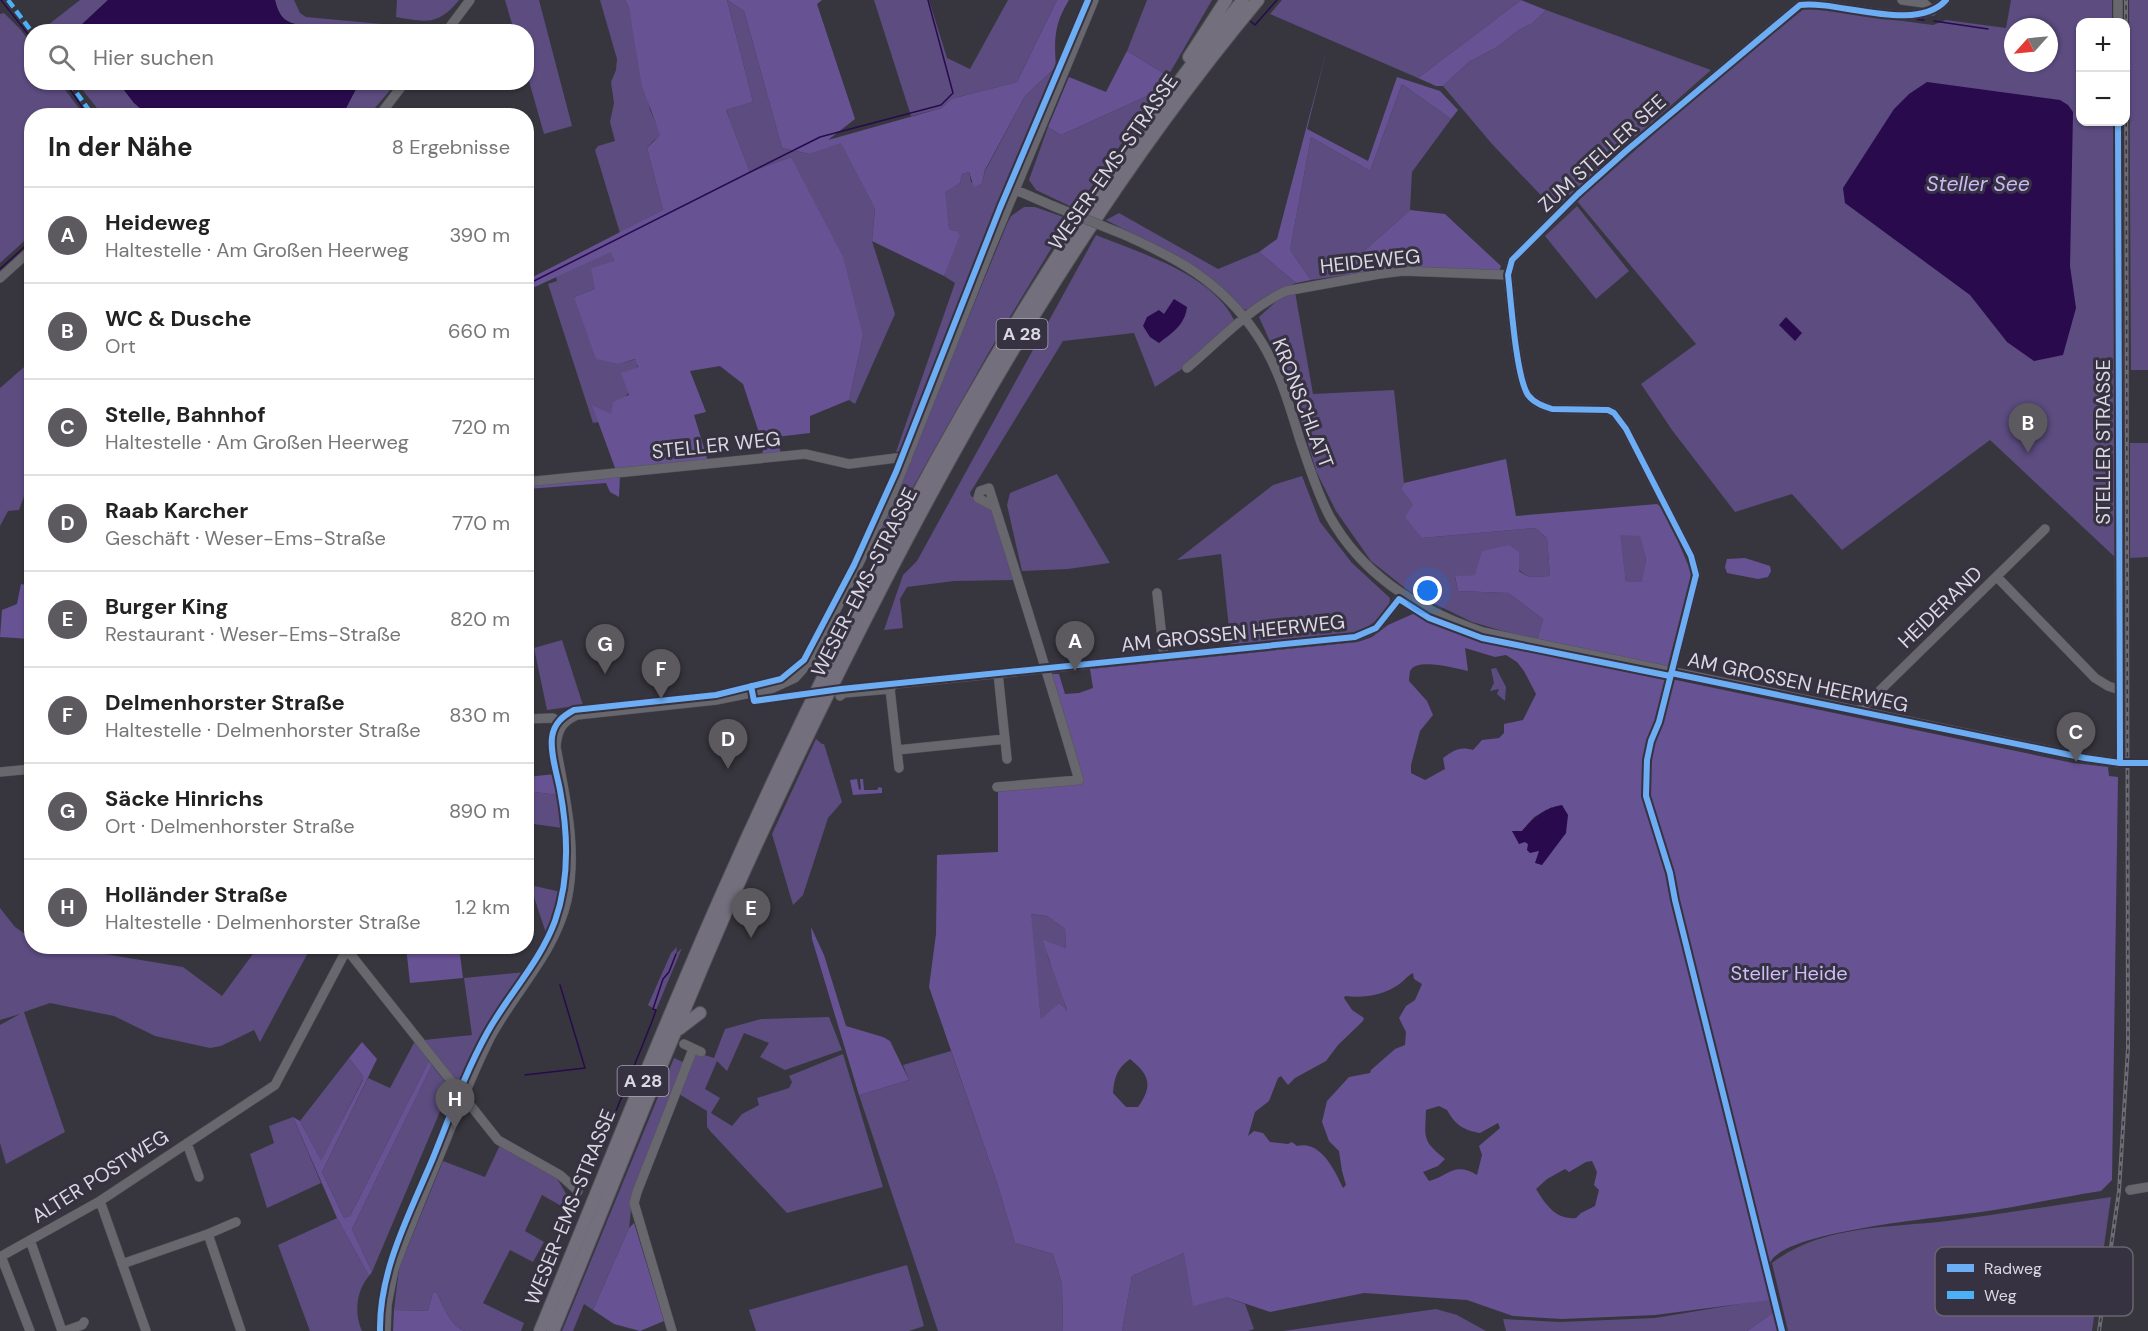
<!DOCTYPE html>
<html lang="de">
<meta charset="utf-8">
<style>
body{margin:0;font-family:"DM Sans",sans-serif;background:#f6f6f6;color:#222}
.controls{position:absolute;right:18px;top:18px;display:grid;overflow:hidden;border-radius:12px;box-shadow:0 2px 4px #0004}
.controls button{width:54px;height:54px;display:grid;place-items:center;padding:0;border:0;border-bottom:2px solid #e0e0e0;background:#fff;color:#222;font:30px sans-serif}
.compass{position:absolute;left:2004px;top:18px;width:54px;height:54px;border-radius:50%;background:#fff;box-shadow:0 2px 4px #0004;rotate:243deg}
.you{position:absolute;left:1428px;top:591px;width:21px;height:21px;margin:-15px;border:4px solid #fff;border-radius:50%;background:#1a73e8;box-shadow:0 0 0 9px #1a73e833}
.badge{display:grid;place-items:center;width:39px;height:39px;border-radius:50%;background:#5c5a5f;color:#fff;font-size:20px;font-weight:700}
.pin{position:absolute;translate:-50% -50px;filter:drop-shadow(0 2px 3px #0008)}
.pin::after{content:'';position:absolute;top:32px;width:21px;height:18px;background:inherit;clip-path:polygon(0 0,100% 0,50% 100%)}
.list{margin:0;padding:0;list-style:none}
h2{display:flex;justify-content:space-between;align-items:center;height:78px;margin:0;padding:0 24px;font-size:26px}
h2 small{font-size:20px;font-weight:400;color:#767676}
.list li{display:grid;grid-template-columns:39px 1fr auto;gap:18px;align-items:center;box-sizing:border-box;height:96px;padding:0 24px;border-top:2px solid #e0e0e0}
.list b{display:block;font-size:22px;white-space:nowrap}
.list p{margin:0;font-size:20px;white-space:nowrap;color:#767676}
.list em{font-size:20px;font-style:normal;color:#767676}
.icon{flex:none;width:33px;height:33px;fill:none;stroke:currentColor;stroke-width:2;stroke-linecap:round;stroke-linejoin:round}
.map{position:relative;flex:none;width:2148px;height:1331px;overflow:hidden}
.search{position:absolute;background:#fff;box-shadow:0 2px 4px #0004;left:24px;top:24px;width:510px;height:66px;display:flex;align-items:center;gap:15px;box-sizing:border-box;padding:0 21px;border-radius:24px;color:#767676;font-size:22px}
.panel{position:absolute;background:#fff;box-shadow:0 2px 4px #0004;left:24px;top:108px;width:510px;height:846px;border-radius:24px}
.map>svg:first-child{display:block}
</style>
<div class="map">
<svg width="2148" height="1331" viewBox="0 0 2148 1331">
<rect width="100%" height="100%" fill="#37363e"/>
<path fill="#5c4c80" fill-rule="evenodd" d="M80,0H108L79,27L77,31L39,32Z
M275,0H294L300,13L306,17L414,27L426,31H316C294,20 282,29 275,0Z
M397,0H459C438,26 426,22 396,17Z
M505,0H539L572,126L544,134L527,74L526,32L514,31Z
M600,0H625L629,8L650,110L661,135L653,141L647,148L663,210L620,233L595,150L598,146L615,141L610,122L614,103L611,82L616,70L617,59Z
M727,0L744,11L782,148L810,154L841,142L875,209L872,241L895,314L855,404L849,400L863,336L791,157L750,172L726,110L753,102Z
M874,0H929L947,58L970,69L1008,0H1057L1017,82L951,99L942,108L911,116Z
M1147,0H1212L1168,76L1127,51Z
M1282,0H1521L1418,78L1270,14Z
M2011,0H2112V22H2080V122H2113L2118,560L1990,440L1842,550L1792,494L1735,512L1672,430L1641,384L1696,344L1577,201L1724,73L1805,8L1933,25L1946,20L2006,28ZM2013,27H2049V63H2013Z
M2129,0H2148V370H2131Z
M1546,10L1711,70L1554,209L1492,144L1443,86L1469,62L1497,47L1519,30L1533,23Z
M4,13L21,30L31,44L32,82L60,83L84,115L32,116L31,235L0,263V14Z
M1056,67L993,217L904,450L896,452L955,283L944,276L956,231L949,229L944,192L960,183L962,174L969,172L971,182L982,183L985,171L1025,96Z
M77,83H103L124,90L134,103L154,109L165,115L111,116L101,113Z
M359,83H396L369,115L342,116Z
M1402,84L1451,119L1412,172L1410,210L1344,269L1346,275L1311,280L1290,250L1311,137L1370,171Z
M1158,91L1076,209L1036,190L1029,180L1048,127L1061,135Z
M1577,206L1629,271L1596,299L1545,236Z
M1024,207H1035L1069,219L989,352L881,544L876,541L1007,224L1011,216Z
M1119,213L1218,269L1259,252L1296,283C1278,290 1262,308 1243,310C1203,265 1157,247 1106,220Z
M1096,235C1140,253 1212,274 1234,320L1232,327L1182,369L1155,387L1134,333L1063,341L970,493L971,496L991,509L1014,580L954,581L907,587L900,599L903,628L884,630L903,575L917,561Z
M611,251L614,261L595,289L574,297L619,364L636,359C642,380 624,400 611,415L593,406L599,422L593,423L548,284L557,281L556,277Z
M1295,292L1313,394L1394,390L1404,483L1401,489L1413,505L1422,538L1535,528L1547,538L1550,576L1529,577L1519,570V552L1475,575L1455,577L1458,591L1508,593L1543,619L1537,641L1472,622L1410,592L1371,561L1336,511L1316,471L1294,395L1259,317L1281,297Z
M31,361V477L19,510L8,511L0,526V388Z
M2130,443H2148V557L2130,558Z
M1057,474L1110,563L1068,569L1022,571L1007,505L1010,493Z
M1302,476L1320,522L1352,563L1390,598C1390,616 1366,628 1352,635L1231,647L1221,554L1177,560L1273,485Z
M1619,535H1640L1646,560L1643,582H1626Z
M562,640L583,705L547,710L534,648Z
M1496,668L1506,687L1505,701L1497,694L1499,689L1490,691L1494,683L1491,669Z
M816,739L822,744H824L842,802L828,818L803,895L793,905L772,834Z
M527,791L559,795L562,828L527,823Z
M530,885L561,892L557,911L546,933Z
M0,908L15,927L31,938L32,946L63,947L183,967L222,996L258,947H311L260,1042L254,1030L221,1046L210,1048L155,1036L114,1016L50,1003L24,1012L65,1132L6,1164L0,1143V1025L20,1014L0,1020Z
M1030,914L1047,916L1065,929L1066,948L1044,941L1049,960L1059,981L1067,1013L1059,1003L1041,1020Z
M677,947L676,954L682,948L656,1010L648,1005L671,953Z
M525,972L481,1036L460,1086L424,1040L472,1035L464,978Z
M829,1017L842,1050L785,1070L760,1057L769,1043L744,1033L727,1071L717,1061L705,1089L720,1098L711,1113L732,1126L742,1114L759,1105L757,1098L789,1088L792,1082L789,1076L843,1054L883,1187L787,1213L711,1132L707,1127V1111L679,1094L695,1052L714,1058L725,1029L761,1019Z
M415,1041L429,1061L350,1216L344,1218L322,1172L368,1078L390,1088Z
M951,1051L998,1186L1015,1243L1053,1254L1062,1284L1063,1331H938L859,1095L909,1080L903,1065Z
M349,1058L362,1075L363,1079L321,1162L300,1121Z
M674,1058L685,1063L633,1192L629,1228L593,1310L584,1304L573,1331H562Z
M432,1065L450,1088L372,1272L352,1229Z
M293,1117L321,1183L267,1208L250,1154L274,1143L269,1126Z
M500,1145L555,1175L568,1197L563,1207L542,1195L525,1231L544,1242L533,1262L510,1250L483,1303L524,1323L521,1331H465C451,1327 443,1306 437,1293L433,1292L428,1311L394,1310L399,1268L443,1161L485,1177Z
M2111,1197L2092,1331H1788L1772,1263C1822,1225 1887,1228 1947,1221C2002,1214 2056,1205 2111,1197Z
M337,1218L369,1276C356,1291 354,1314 362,1331H310L278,1245Z
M1184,1253L1226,1297L1245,1304L1254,1329L1248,1331H1122L1132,1276Z
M907,1265L924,1326L909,1331H756L749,1310Z
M1769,1299L1774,1312L1747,1331H1506L1503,1319L1560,1322L1655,1318Z
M1436,1309L1457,1315L1486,1331H1283Z"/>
<path fill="#675294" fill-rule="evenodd" d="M625,0H727L753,102L726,110L750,172L791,157L843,257L863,336L849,400L810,416V433L776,437L781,453L761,456L764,448L743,384L720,366L690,371L706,412L694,415L710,468L620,476L619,497L610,492L606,483L527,489V480L608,475L615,468L592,405L611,414L613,402L629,395L621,373L638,367L635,359L619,364L596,359L574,297L595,289L591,268L614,261L611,252L526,291L527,280L663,210L647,148L660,135L642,86L629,8Z
M727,0H822L817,4L855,119L828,140L942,108L951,99L1017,82L1057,0H1069C1054,24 1054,40 1056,67L1025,96L985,170L982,183L974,187L969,172L962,174L960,183L945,192L949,229L956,231L960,235L944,276L872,241L875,209L841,143L810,154L782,148L744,11Z
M1521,0L1546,10L1533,23L1519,30L1497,47L1469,62L1443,86H1436L1418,78Z
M1327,49L1307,129L1368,161L1397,77L1440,91L1458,110L1451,119L1402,84L1370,171L1311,137L1290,250L1311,280L1296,283L1259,252L1277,239Z
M1127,51L1168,76L1158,91L1061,135L1048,127L1069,77L1106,92Z
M1410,210L1445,214L1501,266L1499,272L1403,267L1346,275L1344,269Z
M1506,459L1516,516L1657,504L1664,509L1692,574L1667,669L1537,641L1543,619L1508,593L1458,591L1455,576L1475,575L1482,551L1509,545L1519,552V571L1529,577L1550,576L1547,538L1535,528L1422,538L1405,517L1413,505L1401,489L1404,483ZM1620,535L1640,536L1646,560L1642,582H1626Z
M1745,558L1770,566L1771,571L1768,577L1758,579L1727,573L1725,567L1727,559Z
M21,584L31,586V639L0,637L2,610L17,604Z
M1415,613L1451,630L1480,639L2073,763L2108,767L2109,776L2118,777L2112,1180L2101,1191C2063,1197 2026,1205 1988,1211C1950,1217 1783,1230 1770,1263L1778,1299L1655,1315L1562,1319L1513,1316L1467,1300L1364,1293L1270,1312L1226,1297L1193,1306L1184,1253L1132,1276L1122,1331H1063L1062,1284L1053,1254L1015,1243L998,1186L929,987L936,934L937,855L998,852V788L1081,782L1051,674H1059L1065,694L1079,693L1093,688L1090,669L1358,642L1372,637L1388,625ZM1465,648L1495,657L1506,655L1517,662L1524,671L1536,694L1523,720L1504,724V733L1499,738L1482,740L1473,750C1460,746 1454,750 1443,758L1445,769L1425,780L1411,773V765L1420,731L1433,715L1427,701L1409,681C1409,679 1410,672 1410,671C1417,657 1457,669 1468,671ZM1552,807L1566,833L1556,844H1528L1512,831H1522L1534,817ZM1031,914L1047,916L1065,929L1066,948L1043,940C1050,965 1060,987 1067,1011L1059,1003L1041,1019ZM1413,973L1414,979L1422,984L1415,1000L1406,1006L1399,1018L1406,1032L1405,1045L1395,1049L1371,1070L1370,1073L1349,1077L1327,1101L1322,1122L1329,1141L1339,1151L1342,1171L1346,1185L1343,1188C1335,1171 1321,1140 1297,1146L1292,1142L1288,1144L1270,1142L1263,1133L1254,1131L1248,1136L1255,1112L1269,1101L1278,1078L1281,1076L1288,1085L1295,1078L1326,1061L1338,1045L1363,1021L1364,1018L1352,1010L1344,998L1345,996C1364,998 1381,996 1398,985C1403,982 1407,976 1413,973ZM1130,1059C1150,1075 1153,1086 1138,1107H1126L1113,1093C1114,1078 1117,1068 1130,1059ZM1439,1106L1447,1110C1456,1126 1464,1130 1480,1133L1498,1123L1500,1128L1479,1146L1482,1155L1477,1175C1454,1161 1449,1176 1429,1181L1423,1172L1438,1166L1445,1159C1422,1140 1425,1139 1426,1110ZM1592,1161L1597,1172L1594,1185L1599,1190L1595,1206L1581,1213L1576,1218C1556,1220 1546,1205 1536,1189L1547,1179L1565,1169L1569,1172L1586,1162Z
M555,774L559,795L527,791V777Z
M857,779L859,790L861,789L860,779H863L864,790H877L879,787L882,788V793L853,795L850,780Z
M811,927L824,955L846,1026L883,1037L890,1041L909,1080L859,1095L812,939Z
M406,947H459L463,978L410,983Z
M362,1042L377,1059L322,1172L344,1218L350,1216L429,1061L432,1065L352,1229L372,1272L369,1276L337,1218L293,1117L300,1121L321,1161L363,1080L362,1075L349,1058Z
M634,1223L664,1321L640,1331L614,1324L593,1310L629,1228Z
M433,1292L437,1293C443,1306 451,1327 465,1331H393L394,1310L428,1311Z
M1774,1312L1779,1331H1747Z"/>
<path fill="#280a4d" d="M108,0H275C282,29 294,20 316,31H77L79,27Z
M1927,82L2060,100L2068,105L2073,112L2070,266L2076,308L2063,355L2034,361L2007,342L1970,295L1845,203L1843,188L1894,109L1909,94Z
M103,83H359L342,116L165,115L154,109L142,110L134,103L124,90Z
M1174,299L1187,307C1185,325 1172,333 1159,343L1150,337L1143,326L1147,317L1159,310L1164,314Z
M1786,317L1802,333L1795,341L1779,325Z
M1562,805L1568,815L1566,833L1542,865L1535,863L1539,851L1530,853L1527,850L1528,844L1525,842L1519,844L1512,831H1522C1533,818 1544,808 1562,805Z"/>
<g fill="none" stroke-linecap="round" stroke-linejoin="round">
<path stroke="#280a4d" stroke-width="1.5" d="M1,0L32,39
M1913,19L1924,20
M1249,20L1255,25L1277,0
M1934,21L1988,29
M65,82L88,116
M0,269L32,240
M526,285L820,137L941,105L953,93L928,0
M525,1075L585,1068L560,985
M614,1116L653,1019L656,1010L653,1009L663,979L669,972L676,954"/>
<g stroke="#54535a" stroke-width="10">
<path id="minor" d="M1902,0L1924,3L1932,11
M2118,0V22
M446,32L470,0
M379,116L405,82
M2118,122L2120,763
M1016,190L1053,206
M1120,233C1177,258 1221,281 1257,335C1278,366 1289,404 1300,440C1309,466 1317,493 1330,517C1363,576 1420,611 1483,632L2085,758L2120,763H2148
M0,278L32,249
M1187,368C1218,342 1249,308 1286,291L1379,274L1403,271L1508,275
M526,482L805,454L849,464L896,458L907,460
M995,507L978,498L980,491L989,488C1020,585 1050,682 1079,780L997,787
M1997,577L2095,678L2108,686L2120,690
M1157,593L1164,656
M998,673L1007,759
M1671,673L1696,575L1691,556L1626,429L1614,413L1608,410L1552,409C1543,406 1534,403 1528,395C1516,377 1511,300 1508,275L1512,260L1578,194L1626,151L1800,5C1838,0 1916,34 1946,0
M840,696L844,693L890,689
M1859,711L2045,529
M526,719L553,718L562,725
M897,750L1005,739
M899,768L890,689L894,684L1355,637L1376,628L1402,595
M0,772L32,769
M177,946V948
M344,946L498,1140L560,1175L578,1191
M684,1044L701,1052
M187,1143L199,1177
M2130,1190L2148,1187
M100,1201L146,1331
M208,1234L241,1331
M30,1240L62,1331
M1,1256L30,1331
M0,1257L100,1201L275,1085L347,949
M122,1264L208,1234L236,1222
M65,1331L82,1325L84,1322
M386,1331L387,1305L394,1269C410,1226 428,1184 445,1142C459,1107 473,1072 490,1038C515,991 555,953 567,900C578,849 565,797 556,747C557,731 562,721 577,715L716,700L771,689L795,678L812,659L891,498L990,250L1094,0
M672,1331L634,1203L637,1192L693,1049"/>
</g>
<g stroke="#54535a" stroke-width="14">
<path id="highway" d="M1189,57L1226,0
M679,1029L700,1013
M540,1331C601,1183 659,1035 724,889C773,778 826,669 882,561C985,363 1101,173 1243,0
M553,1331C613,1186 670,1039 733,896C781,789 832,684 885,581C991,376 1110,178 1258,0"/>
</g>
<use href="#minor" stroke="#68676d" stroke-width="9"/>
<use href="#highway" stroke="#736f7d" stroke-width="12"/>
<g stroke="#6d6c72" stroke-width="4">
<path id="rail" d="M2099,1331L2119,1191L2128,1048L2126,0"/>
</g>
<use href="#rail" stroke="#363241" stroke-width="1.5" stroke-dasharray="4.5" stroke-linecap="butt"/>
<g stroke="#54535a" stroke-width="10" stroke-linecap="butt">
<path id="minor-bridge" d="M1053,206L1120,233"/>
</g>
<use href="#minor-bridge" stroke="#68676d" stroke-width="9"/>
<path stroke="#4cb0f7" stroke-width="4.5" stroke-dasharray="9 4.5" stroke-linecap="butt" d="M8,0L32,32
M69,82L93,116"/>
<g stroke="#363241" stroke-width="10">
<path id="cycleway" d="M2118,122L2120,763
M1671,673L2085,758L2120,763H2148
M751,686L754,701L841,689L1355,637L1376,628L1399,599L1429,618L1482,638L1670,676
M380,1331C379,1270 410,1213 433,1158C450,1116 465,1073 487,1033C508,995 540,962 555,921C570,879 568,833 560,790C557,774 550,753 552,737C554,723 563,716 574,710L716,695L781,679L804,660L854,565L896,472L1000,208L1088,0
M1782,1331L1675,900L1670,873L1646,796L1647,760L1651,741L1659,722L1696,575L1691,556L1626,429L1614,413L1608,410L1552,409C1543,406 1534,403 1528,395C1516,377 1511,300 1508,275L1512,260L1578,194L1626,151L1800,5C1838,0 1916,34 1946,0"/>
</g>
<use href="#cycleway" stroke="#6dadf4" stroke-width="6"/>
</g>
<g text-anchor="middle" stroke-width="6" stroke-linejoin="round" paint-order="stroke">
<g fill="#363241" stroke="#aaa6b2" stroke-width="1.5">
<rect x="996.5" y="319" width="51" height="30" rx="4.5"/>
<rect x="617.5" y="1066" width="51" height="30" rx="4.5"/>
</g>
<g font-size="18" font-weight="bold" fill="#dbd8e2">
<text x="1022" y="340">A 28</text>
<text x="643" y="1087">A 28</text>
</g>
<g font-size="20" fill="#dbd8e2" stroke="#363241">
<text transform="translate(1602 153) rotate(-42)" y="7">ZUM STELLER SEE</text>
<text transform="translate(1113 162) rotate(-55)" y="7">WESER-EMS-STRASSE</text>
<text transform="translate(1370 261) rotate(-6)" y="7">HEIDEWEG</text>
<text transform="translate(1303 403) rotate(69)" y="7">KRONSCHLATT</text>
<text transform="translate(2103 442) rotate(-90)" y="7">STELLER STRASSE</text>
<text transform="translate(716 445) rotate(-6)" y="7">STELLER WEG</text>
<text transform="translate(864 582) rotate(-63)" y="7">WESER-EMS-STRASSE</text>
<text transform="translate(1940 607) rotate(-44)" y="7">HEIDERAND</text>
<text transform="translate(1233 633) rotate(-6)" y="7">AM GROSSEN HEERWEG</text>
<text transform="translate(1798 682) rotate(12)" y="7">AM GROSSEN HEERWEG</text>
<text transform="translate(100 1176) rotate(-32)" y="7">ALTER POSTWEG</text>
<text transform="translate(570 1207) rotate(-68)" y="7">WESER-EMS-STRASSE</text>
</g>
<g font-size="20" fill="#cebdfb" stroke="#363241">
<text x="1789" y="980">Steller Heide</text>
</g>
<g font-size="21" font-style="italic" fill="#cab9f7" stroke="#363241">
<text x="1978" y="191">Steller See</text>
</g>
</g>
<rect x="1935" y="1247" width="198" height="69" rx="9" fill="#363241" stroke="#686471" stroke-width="1.5"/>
<rect x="1947" y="1264" width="27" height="8" fill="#6dadf4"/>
<rect x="1947" y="1291" width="27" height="8" fill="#4cb0f7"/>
<g font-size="16" fill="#dbd8e2">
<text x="1984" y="1274">Radweg</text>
<text x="1984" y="1301">Weg</text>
</g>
</svg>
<div class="controls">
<button>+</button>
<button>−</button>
</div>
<svg class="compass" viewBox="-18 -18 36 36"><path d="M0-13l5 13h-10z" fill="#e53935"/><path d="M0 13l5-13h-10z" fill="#767676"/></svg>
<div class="you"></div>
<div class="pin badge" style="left:1075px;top:671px">A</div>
<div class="pin badge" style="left:2028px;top:453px">B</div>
<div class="pin badge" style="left:2076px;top:762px">C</div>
<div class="pin badge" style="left:728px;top:769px">D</div>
<div class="pin badge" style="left:751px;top:938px">E</div>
<div class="pin badge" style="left:661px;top:699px">F</div>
<div class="pin badge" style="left:605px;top:674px">G</div>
<div class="pin badge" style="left:455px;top:1129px">H</div>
<div class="search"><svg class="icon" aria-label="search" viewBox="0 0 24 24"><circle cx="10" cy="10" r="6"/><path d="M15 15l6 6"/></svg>Hier suchen</div>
<section class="panel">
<h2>In der Nähe<small>8 Ergebnisse</small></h2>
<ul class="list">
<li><span class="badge">A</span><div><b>Heideweg</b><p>Haltestelle · Am Großen Heerweg</p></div><em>390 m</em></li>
<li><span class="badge">B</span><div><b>WC &amp; Dusche</b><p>Ort</p></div><em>660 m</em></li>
<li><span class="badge">C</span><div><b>Stelle, Bahnhof</b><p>Haltestelle · Am Großen Heerweg</p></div><em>720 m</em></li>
<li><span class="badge">D</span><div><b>Raab Karcher</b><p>Geschäft · Weser-Ems-Straße</p></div><em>770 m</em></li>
<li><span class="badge">E</span><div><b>Burger King</b><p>Restaurant · Weser-Ems-Straße</p></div><em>820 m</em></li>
<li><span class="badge">F</span><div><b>Delmenhorster Straße</b><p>Haltestelle · Delmenhorster Straße</p></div><em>830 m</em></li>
<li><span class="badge">G</span><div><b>Säcke Hinrichs</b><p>Ort · Delmenhorster Straße</p></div><em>890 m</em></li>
<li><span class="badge">H</span><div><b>Holländer Straße</b><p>Haltestelle · Delmenhorster Straße</p></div><em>1.2 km</em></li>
</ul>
</section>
</div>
